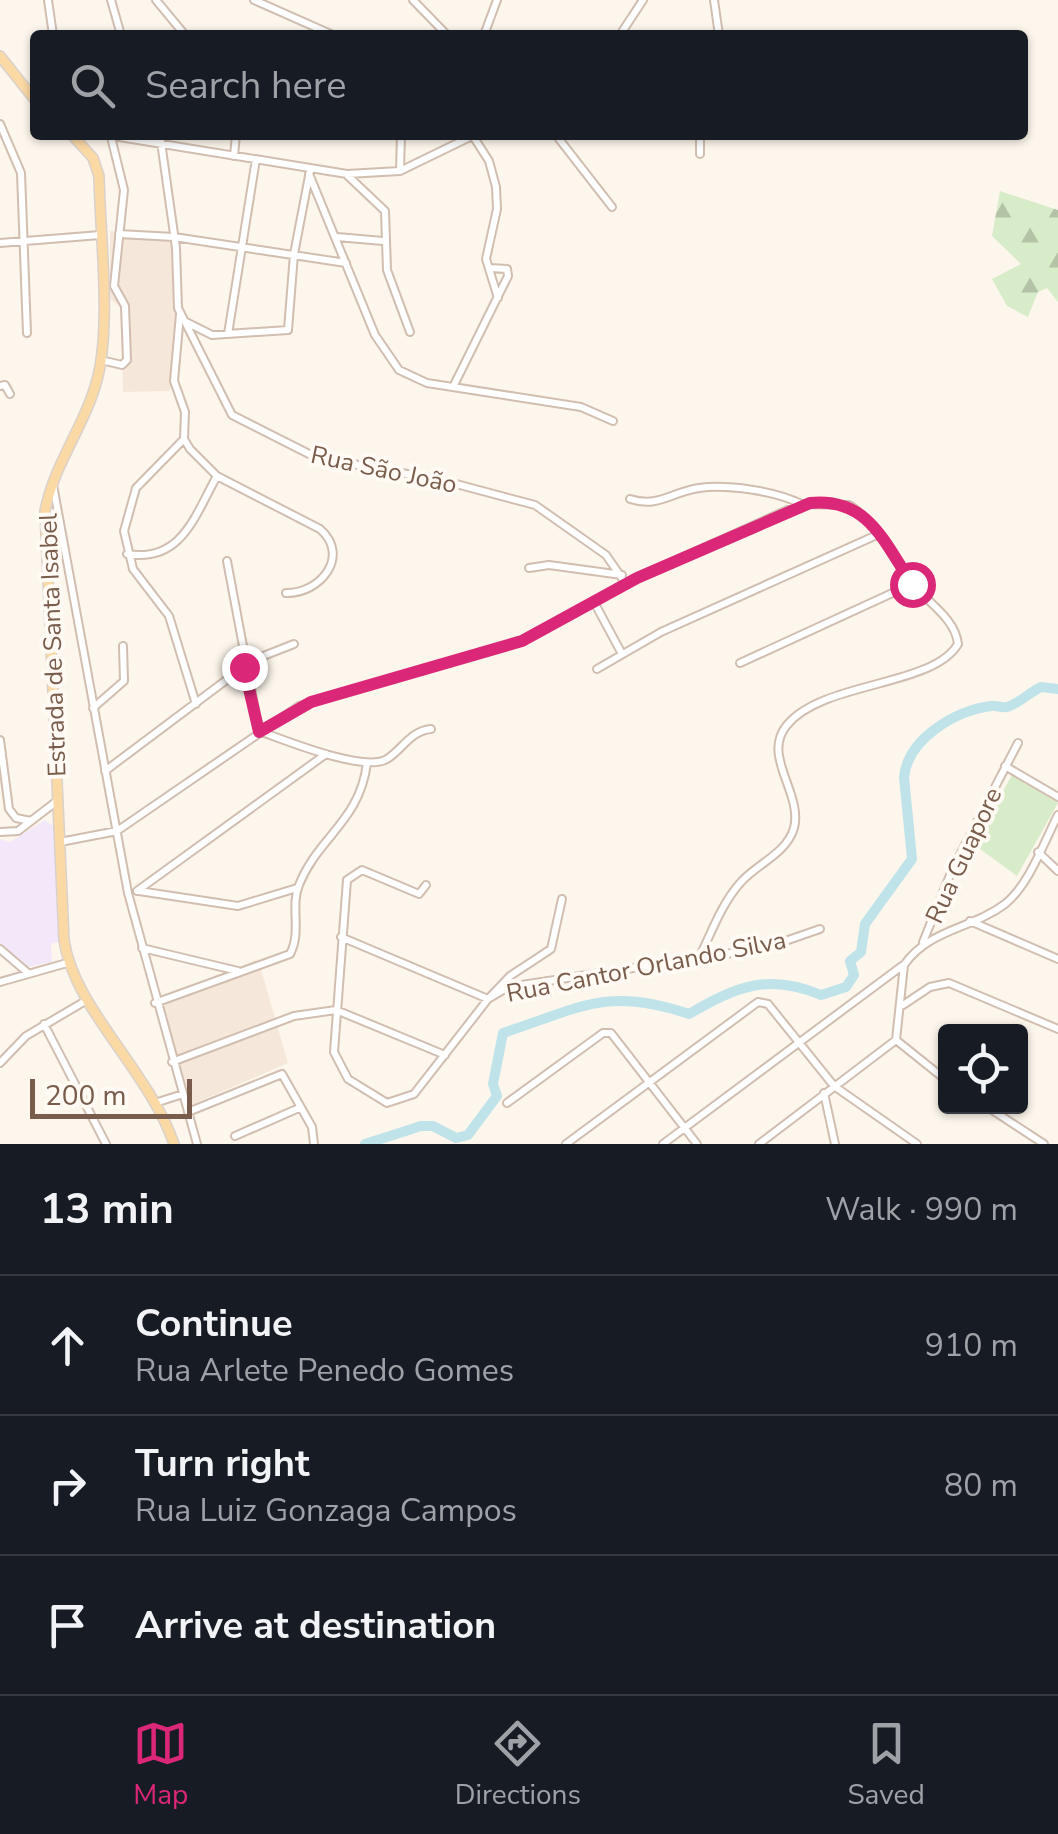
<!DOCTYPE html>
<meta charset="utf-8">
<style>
body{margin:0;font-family:"Nunito Sans",sans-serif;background:#20242c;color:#f1f3f6}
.controls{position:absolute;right:30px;bottom:30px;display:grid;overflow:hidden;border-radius:10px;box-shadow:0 2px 8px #0004}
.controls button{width:90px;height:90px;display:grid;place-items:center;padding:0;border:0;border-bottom:2px solid #363941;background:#171b24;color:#f1f3f6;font:50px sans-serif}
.scale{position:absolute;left:30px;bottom:25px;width:162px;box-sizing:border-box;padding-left:10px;border:5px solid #7a5c4d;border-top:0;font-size:28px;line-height:35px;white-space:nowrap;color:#7a5c4d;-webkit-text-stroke:8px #fffaf3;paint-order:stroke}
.stop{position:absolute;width:30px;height:30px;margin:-22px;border:8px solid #db2777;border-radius:50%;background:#fff}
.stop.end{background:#db2777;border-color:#fff;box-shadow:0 2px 10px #0008}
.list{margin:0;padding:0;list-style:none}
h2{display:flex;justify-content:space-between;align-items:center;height:130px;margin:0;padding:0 40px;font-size:42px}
h2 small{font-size:32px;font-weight:400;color:#9ea1a6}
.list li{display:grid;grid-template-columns:65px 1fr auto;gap:30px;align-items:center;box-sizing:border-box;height:140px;padding:0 40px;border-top:2px solid #363941}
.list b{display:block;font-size:38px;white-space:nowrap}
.list p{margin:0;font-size:32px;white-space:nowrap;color:#9ea1a6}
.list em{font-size:32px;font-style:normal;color:#9ea1a6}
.icon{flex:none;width:55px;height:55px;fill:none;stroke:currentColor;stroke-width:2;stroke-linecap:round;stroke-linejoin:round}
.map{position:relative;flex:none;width:1058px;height:1144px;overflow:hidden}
.search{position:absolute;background:#171b24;box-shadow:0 2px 8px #0004;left:30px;right:30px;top:30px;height:110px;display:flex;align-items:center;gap:25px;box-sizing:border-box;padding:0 35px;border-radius:10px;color:#9ea1a6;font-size:38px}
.sheet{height:550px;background:#171b24}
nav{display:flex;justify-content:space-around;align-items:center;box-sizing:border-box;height:140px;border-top:2px solid #363941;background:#171b24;font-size:28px;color:#9ea1a6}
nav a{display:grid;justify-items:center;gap:5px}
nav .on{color:#db2777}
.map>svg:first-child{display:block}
</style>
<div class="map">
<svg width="1058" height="1144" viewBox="0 0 1058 1144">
<defs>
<pattern id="forest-firs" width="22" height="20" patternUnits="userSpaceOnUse" patternTransform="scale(2.5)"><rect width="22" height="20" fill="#d8ecc9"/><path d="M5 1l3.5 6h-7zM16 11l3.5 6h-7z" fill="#b4c2a5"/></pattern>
</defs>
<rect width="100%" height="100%" fill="#fdf6ec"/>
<path fill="#f5e8da" d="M110,231L171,238L177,321L170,391L123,392L121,308L105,294L110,282Z
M258,959L288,1063L191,1105L172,1067L155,1003Z"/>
<path fill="#f3e8fa" d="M45,820L56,828L59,942L51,944L52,962L28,967L0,944V839L10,842Z"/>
<path fill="#d8ecc9" d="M1012,775L1058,803L1017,876L973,844Z"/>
<path fill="url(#forest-firs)" d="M1000,191L1058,210V302L1047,288L1038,292L1028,317L1007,306L992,279L1021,264L992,236Z"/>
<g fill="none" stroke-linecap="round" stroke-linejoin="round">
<path stroke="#bfe3e8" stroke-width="10" d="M365,1144L421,1126H433L456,1138L468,1135L497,1096L493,1084L503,1033C580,1008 606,986 689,1014C737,986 769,973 821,995L846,987L854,975L850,961L861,952L865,924L912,859L904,777C908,739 954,711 991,706C996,705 1001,708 1007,707C1017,705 1030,692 1041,687L1058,689"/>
<g stroke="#d1beb0" stroke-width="10">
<path id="minor" d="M48,0L53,35
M111,0L121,35
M156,0L185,35
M254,0L333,35
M413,0L447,35
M714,0L719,35
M484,35L497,0
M620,35L643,0
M0,124L21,173L27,333
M107,135L347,174L400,171L474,135
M160,135L176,248L178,308L232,415L315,457L445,481L535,505L606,555L626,584
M556,135L612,207
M700,135V154
M473,136L489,161L496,187L497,209L486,259L498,298
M234,156L236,135
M311,169L309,174L375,335L399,370L427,383L581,407L613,421
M400,171L401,135
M347,175L385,211L387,270L410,332
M119,234L174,237L346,263
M337,237L383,241
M0,243L100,235
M180,314L174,381L185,412L184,439L190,449L217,476L320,529C351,556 320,594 286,593
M186,322L212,335L288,330L294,254L309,176
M228,334L256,159
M101,360L122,365L127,360L125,306L114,286L124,190L111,137
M454,385L508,276L507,269L490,268
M0,386L5,385L10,394
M184,439L136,488L124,531L133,569L169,616L196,704
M53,485L128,893L197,1144
M630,499C659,508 671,492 699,488C727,484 776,491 801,504
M127,554C182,563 195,515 217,476
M227,561L259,731C285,740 364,773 387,759C403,749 410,731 431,729
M529,568L549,565L622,575
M594,602L622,654
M740,663L912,584
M597,669L661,632L879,534
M93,708L124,681L123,646
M0,740L9,809L16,818L31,821
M1005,766L1058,797
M105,771L253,660L294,644
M0,832L18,831L57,801
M60,842L117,831L299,706L522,641L637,578L801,504L849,505C878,523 891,555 910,581C925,601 955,617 958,644C933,687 823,681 787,725C761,756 803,793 794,828C787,853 757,864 741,882C722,903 712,931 700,956
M1038,852L1058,871
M426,885L419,894L362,870L347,880L334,1052L348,1079L387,1103L414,1094L488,999L508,987L765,948L820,929
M137,891L326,754
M139,891L238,906L297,888
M970,921L1058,959
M341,937L488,999L510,976L551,949L562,899
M923,942L952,870L1018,743
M142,948L238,971
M0,949L28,973
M0,982L67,963
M155,1003L290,954C302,932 290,906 299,885C318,837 360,821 367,763
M903,1005L930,987L949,983L1058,1029
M44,1024L106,1144
M896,1040L946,1080
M172,1062L294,1016L336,1010L445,1055
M0,1063L26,1036L87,1000
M824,1093L835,1144
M158,1102L183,1094
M507,1103L603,1033H611L697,1144
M986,1106L1044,1144
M188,1112L282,1074L312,1127L314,1144
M235,1136L299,1108
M566,1144L758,1002L768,1004L834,1086L917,1144
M663,1144L902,966
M759,1144L896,1040L904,965C929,929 972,929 1005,904C1029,885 1044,842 1058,815"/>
</g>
<g stroke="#dad1cd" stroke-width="12">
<path id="major" d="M0,56L35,100
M72,135L93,158L99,176C100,233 111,322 98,376C87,423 54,463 45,511L64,940C74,1009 148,1069 174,1144"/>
</g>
<use href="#minor" stroke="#fff" stroke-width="6"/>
<use href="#major" stroke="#fbd9a5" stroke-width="9"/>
</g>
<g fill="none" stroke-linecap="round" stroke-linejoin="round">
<path stroke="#db2777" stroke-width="12" d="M244,667L259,732L311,702L522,641L637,578L810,503C868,497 884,542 912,584"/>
</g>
<g text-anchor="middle" stroke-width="8" stroke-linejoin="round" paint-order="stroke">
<g font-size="25" fill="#7a5c4d" stroke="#fffaf3">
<text transform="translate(384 469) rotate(12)" y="9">Rua São João</text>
<text transform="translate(52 645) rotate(-92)" y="9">Estrada de Santa Isabel</text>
<text transform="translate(963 855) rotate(-65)" y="9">Rua Guapore</text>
<text transform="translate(646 966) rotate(-11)" y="9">Rua Cantor Orlando Silva</text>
</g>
</g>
</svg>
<div class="controls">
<button><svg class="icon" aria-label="locate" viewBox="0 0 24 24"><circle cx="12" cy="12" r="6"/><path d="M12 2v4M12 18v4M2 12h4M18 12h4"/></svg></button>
</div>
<div class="scale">200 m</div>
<div class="stop" style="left:912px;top:584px"></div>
<div class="stop end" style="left:244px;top:667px"></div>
<div class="search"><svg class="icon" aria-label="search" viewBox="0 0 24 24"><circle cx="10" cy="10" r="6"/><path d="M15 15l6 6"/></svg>Search here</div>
</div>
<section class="sheet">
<h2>13 min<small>Walk · 990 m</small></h2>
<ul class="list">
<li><svg class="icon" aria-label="ahead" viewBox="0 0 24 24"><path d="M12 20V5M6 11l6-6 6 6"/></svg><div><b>Continue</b><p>Rua Arlete Penedo Gomes</p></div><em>910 m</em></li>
<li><svg class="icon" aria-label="right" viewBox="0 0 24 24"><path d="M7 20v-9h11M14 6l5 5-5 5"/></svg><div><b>Turn right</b><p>Rua Luiz Gonzaga Campos</p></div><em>80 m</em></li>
<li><svg class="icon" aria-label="arrive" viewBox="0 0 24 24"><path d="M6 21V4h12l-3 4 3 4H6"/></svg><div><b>Arrive at destination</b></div></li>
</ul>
</section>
<nav>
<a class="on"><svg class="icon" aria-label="map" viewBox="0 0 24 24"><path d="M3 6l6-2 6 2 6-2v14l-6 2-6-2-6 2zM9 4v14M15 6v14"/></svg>Map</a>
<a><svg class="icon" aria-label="directions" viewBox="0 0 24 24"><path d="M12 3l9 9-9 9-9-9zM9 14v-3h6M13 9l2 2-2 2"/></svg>Directions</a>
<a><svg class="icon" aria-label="saved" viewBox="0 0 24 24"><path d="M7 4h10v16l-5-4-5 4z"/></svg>Saved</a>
</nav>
